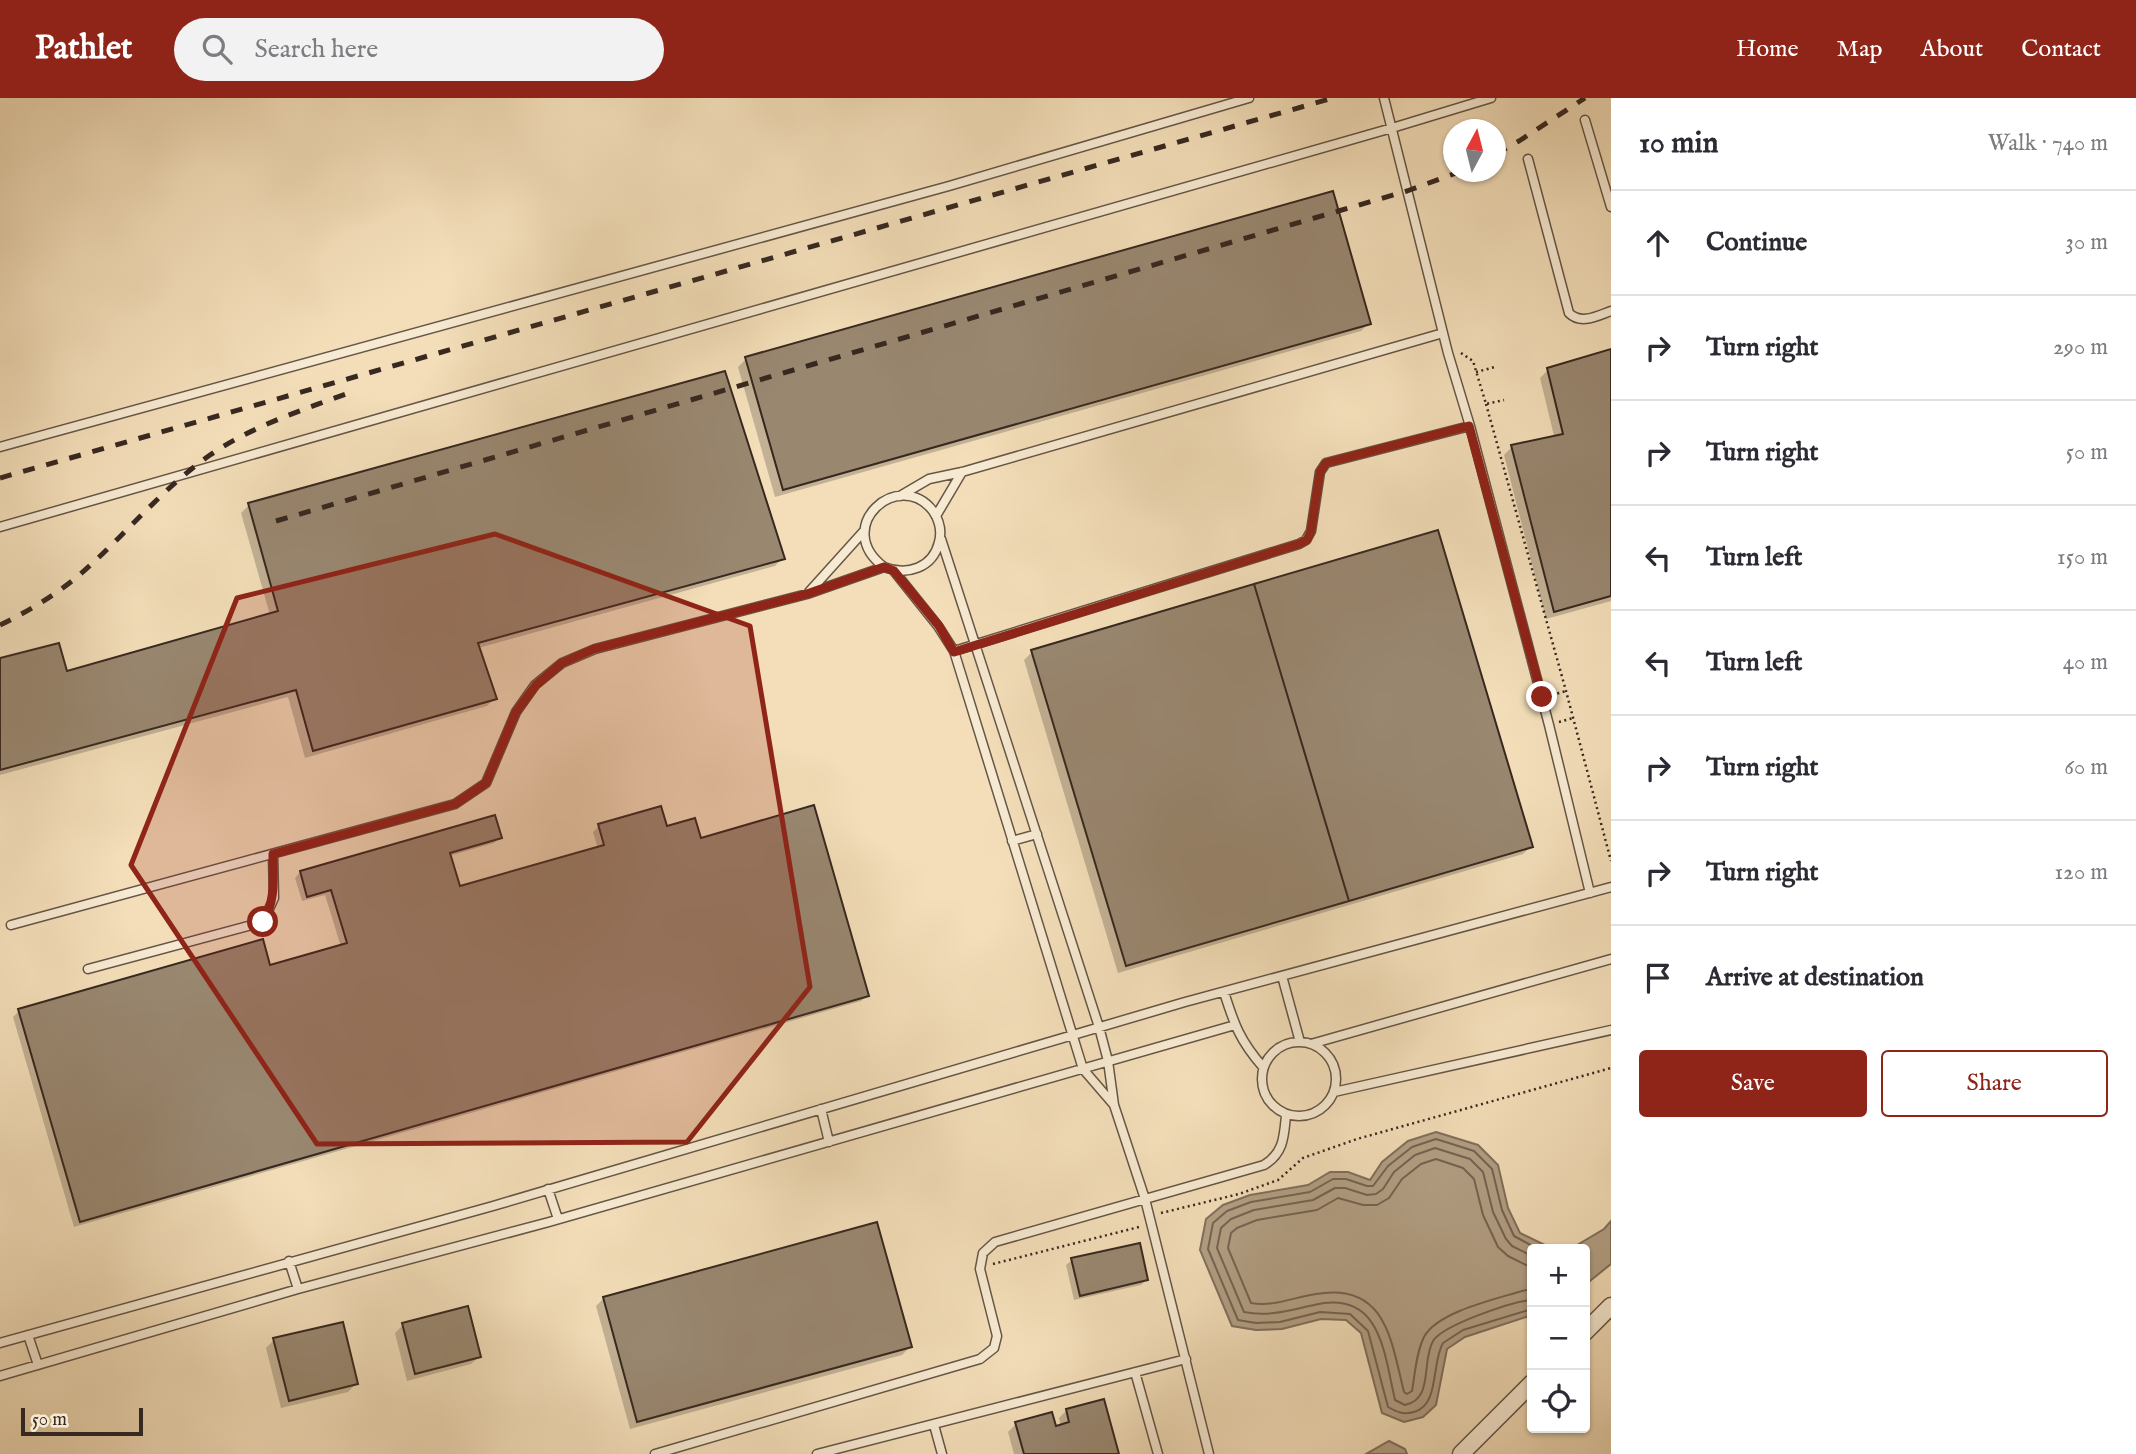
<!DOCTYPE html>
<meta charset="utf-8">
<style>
body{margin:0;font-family:"IM FELL English",serif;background:#f2f2f3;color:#2b2b33}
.controls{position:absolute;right:21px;bottom:21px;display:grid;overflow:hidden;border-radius:7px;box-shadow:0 2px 5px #0004}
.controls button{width:63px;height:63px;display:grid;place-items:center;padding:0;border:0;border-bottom:2px solid #e1e1e2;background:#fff;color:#2b2b33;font:35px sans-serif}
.compass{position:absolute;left:1443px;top:21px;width:63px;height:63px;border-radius:50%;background:#fff;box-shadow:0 2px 5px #0004;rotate:7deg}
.scale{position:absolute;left:21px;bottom:18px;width:122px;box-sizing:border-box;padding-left:7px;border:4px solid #372820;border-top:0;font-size:19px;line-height:24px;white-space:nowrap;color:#372820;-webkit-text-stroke:5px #f7ead2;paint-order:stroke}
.stop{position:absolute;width:21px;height:21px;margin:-16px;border:5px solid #8f2418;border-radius:50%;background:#fff}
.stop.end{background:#8f2418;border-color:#fff;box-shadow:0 2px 7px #0008}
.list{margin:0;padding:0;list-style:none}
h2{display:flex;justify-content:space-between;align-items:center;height:91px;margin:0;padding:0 28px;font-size:30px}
h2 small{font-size:23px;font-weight:400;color:#7c7c81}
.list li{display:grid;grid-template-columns:46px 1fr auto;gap:21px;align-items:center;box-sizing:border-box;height:105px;padding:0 28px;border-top:2px solid #e1e1e2}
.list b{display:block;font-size:26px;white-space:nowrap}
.list em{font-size:23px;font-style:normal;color:#7c7c81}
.actions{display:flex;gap:14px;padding:21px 28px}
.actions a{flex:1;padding:16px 0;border:2px solid #8f2418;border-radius:7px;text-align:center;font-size:24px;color:#8f2418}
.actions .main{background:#8f2418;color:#fff}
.icon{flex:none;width:38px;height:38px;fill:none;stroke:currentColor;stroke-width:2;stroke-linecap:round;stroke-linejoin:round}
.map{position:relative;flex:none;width:1611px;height:1356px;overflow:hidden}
header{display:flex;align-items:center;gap:42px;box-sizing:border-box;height:98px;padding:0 35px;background:#8f2418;color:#fff}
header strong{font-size:33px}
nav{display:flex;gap:38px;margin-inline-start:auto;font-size:24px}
.search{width:490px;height:63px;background:#f2f2f3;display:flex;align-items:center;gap:18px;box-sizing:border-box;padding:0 24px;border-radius:38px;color:#7c7c81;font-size:26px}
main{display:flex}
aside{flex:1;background:#fff}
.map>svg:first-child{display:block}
</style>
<header>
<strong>Pathlet</strong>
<div class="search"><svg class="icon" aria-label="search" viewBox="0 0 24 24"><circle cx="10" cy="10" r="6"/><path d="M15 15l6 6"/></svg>Search here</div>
<nav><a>Home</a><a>Map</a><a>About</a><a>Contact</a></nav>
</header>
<main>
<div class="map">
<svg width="1611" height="1356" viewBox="0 0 1611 1356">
<rect width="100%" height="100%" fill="#f3deb9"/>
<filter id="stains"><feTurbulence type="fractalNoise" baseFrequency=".00286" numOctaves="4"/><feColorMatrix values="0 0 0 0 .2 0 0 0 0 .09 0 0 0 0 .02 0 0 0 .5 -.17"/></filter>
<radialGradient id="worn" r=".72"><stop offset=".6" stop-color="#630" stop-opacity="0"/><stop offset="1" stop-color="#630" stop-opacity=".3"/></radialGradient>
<path fill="#b3a085" stroke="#81705d" stroke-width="2" d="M1436,1034L1478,1047L1498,1067L1508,1110L1520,1135L1553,1151L1572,1150L1604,1131L1611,1123V1166L1585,1187V1151H1532V1217L1465,1239L1447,1251L1436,1307L1423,1319L1404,1324L1382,1315L1361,1235L1346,1222L1321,1221L1282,1231L1256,1232L1232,1228L1200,1152L1206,1121L1223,1107L1250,1097L1308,1087L1330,1074H1348L1370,1082L1382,1064L1408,1043Z
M1389,1343L1405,1351L1407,1356H1366Z"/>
<path fill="#0003" d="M1369,225L1361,233L775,399L738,269L746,261Z
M1611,253V503L1546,521L1504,357L1512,349L1554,338L1540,280L1548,272Z
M249,407L783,460L775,468L478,550L495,600L487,608L305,660L288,599L0,677V562L66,576L270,517L241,415Z
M1032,554L1531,748L1523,756L1118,875L1024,562Z
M599,728L666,730L699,742L867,898L861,903L74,1129L13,919L19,913L269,869L341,849L325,797L302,803L295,780L300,774L500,739L494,745L449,758L459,791L598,751L593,734Z
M1072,1162L1146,1182L1141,1187L1074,1202L1066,1167Z
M604,1200L910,1249L902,1257L630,1331L596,1208Z
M403,1227L480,1258L471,1266L407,1283L395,1235Z
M274,1242L356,1286L348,1294L281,1310L266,1250Z
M1067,1312L1117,1356H1014L1008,1334L1016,1326L1054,1331L1061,1329L1059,1320Z"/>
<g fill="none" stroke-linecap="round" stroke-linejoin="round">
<path stroke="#756452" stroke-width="2" d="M1532,1158L1512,1148L1506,1141L1493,1114L1483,1074L1470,1061L1435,1050L1415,1057L1394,1074L1383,1091L1376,1096L1367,1097L1345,1090H1335L1313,1102L1254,1112L1231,1121L1221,1130L1217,1150L1244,1214C1269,1219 1290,1212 1314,1207C1381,1191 1384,1255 1395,1302L1405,1307C1434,1301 1421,1264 1433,1243C1443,1227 1513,1203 1532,1202
M1532,1170L1508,1158L1498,1149L1483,1117L1474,1081L1463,1070L1436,1061L1421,1066L1402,1081L1389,1100L1377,1107H1363L1338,1100L1317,1112L1257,1122L1237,1130L1231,1135L1228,1150L1251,1205C1274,1209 1294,1199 1316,1196C1386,1184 1391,1242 1404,1294L1407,1296L1412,1293C1415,1276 1416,1255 1424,1239C1437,1214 1496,1201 1522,1193L1532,1191
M1532,1211L1463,1232L1443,1245C1431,1265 1440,1307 1414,1314C1403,1317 1397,1314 1388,1309L1368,1233L1350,1216L1320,1214L1280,1224L1256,1225L1238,1222L1208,1151L1213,1125L1227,1113L1251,1104L1310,1094L1333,1081H1346L1367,1088H1373L1388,1068L1412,1049L1436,1041L1474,1053L1492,1071L1502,1112L1514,1138L1538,1151"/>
</g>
<path fill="#998770" stroke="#372820" stroke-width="2" d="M1333,93L1371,226L783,392L745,259Z
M1611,251V498L1554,514L1511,347L1563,336L1547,270Z
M725,273L785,461L478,545L497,601L313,653L296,592L0,672V560L59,545L67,573L278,513L248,405Z
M1438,432L1533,749L1349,803L1254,486Z
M1254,486L1349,803L1126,868L1031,552Z
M814,707L869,898L80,1124L18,911L263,841L270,867L347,845L331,792L307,799L300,773L495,717L502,740L450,755L460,788L604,747L598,726L661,708L667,728L695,720L701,740Z
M877,1124L912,1249L637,1324L603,1199Z
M1140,1145L1148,1182L1080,1198L1071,1160Z
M468,1208L481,1259L415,1276L402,1225Z
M343,1224L358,1286L289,1303L273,1240Z
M1104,1301L1119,1356H1024L1015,1324L1052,1314L1056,1328L1069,1324L1066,1311Z"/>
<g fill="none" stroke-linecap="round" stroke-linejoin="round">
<g stroke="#665646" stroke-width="11">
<path id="lane" d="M1384,0L1448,255L1470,328L1549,627L1590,795
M1585,22L1611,109
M1528,61L1569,215C1581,227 1597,218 1611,213
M0,349L949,88L1249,0
M900,398L929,381L962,374L1443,235
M936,418L962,374
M0,429L1392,30L1491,0
M941,441L1099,929L1108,963L1114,1007L1145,1101L1209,1356
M894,473L938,528L954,553L1083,971L1114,1007
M809,494L864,433
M954,553L1299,446L1306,442L1311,433L1320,374L1326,365L1470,328
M1012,743L1037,736
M11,827L455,706L486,685L516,614L535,587L562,565L595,551L807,496L884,469C907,478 933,470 939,444C942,433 939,422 933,413C899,369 831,429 884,469
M88,871L263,824L274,800L273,756
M1282,878L1300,944
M1224,894C1234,926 1240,943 1263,969
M1262 981a37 37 0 1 1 74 0a37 37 0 1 1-74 0Z
M1311,946L1611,861
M1334,994L1611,932
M821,1011L829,1044
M548,1091L558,1121
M289,1163L298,1191
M28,1237L38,1267
M0,1245L493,1108L1185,904L1611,789
M1135,1274L1158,1356
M0,1278L298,1191L549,1124L1235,927
M934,1327L942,1356
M655,1356L980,1261L994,1250L997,1238L980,1171L983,1155L995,1144L1264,1067C1284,1055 1284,1038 1286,1017
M817,1356L1186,1261"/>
</g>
<g stroke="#665646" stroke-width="19">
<path id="street" d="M1585,1234L1611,1208
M1461,1356L1532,1285"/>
</g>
<path stroke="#372820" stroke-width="2.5" stroke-dasharray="2 3.5" stroke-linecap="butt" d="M1461,255L1473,263L1486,306L1504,302
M1476,274L1495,269
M1486,306L1566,593L1611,763
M1552,597L1566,593
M1559,624L1573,620
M1161,1115L1239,1096L1278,1082L1303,1060L1357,1041L1611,970
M993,1166L1139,1129"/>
<use href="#lane" stroke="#f7ead2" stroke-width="8"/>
<use href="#street" stroke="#f7ead2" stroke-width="16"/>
<path stroke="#372820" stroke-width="5" stroke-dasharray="12 12" stroke-linecap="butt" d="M1496,56L1519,43L1585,0
M0,380L1333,0
M276,423L1407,93L1459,74
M0,527C27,514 54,498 77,479C123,440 160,392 210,357C251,329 299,313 346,296"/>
</g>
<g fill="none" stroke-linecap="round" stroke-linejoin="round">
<path stroke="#8f2418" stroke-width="9" d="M263,824C276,802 273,781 273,756L455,706L486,685L516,614L536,587L562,565L594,551L807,496L884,469L894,473L939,528L954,554L1299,446L1307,442L1311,433L1320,374L1326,365L1469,328L1542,599"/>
</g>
<path fill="#8f2418" fill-opacity="0.2" stroke="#8f2418" stroke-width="5" stroke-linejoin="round" d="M495,436L750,528L810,889L687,1044L317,1046L131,767L237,500Z"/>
<rect width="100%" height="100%" filter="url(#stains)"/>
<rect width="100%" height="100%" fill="url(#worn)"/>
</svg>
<div class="controls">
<button>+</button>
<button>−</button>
<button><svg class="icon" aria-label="locate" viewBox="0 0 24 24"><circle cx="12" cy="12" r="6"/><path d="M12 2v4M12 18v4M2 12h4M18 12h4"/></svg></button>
</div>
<svg class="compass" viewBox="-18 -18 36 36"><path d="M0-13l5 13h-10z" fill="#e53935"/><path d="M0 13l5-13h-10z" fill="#7c7c81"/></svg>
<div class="scale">50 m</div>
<div class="stop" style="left:263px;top:824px"></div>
<div class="stop end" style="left:1542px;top:599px"></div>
</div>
<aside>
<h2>10 min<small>Walk · 740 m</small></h2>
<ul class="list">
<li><svg class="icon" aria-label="ahead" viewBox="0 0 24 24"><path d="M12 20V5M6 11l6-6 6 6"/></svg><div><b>Continue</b></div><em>30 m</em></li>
<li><svg class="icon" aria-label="right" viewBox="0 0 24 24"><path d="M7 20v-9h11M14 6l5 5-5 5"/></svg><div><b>Turn right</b></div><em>290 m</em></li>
<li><svg class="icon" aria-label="right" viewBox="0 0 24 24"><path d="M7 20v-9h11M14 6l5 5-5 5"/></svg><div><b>Turn right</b></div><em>50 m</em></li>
<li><svg class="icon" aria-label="left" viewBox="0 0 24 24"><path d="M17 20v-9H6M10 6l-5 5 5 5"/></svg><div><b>Turn left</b></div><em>150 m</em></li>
<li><svg class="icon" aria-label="left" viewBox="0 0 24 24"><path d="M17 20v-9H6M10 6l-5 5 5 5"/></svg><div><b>Turn left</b></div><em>40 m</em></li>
<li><svg class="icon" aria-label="right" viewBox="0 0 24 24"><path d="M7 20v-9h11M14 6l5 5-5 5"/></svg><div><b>Turn right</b></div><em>60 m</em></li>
<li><svg class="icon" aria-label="right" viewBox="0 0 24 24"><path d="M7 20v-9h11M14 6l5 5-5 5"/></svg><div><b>Turn right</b></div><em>120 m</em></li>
<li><svg class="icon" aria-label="arrive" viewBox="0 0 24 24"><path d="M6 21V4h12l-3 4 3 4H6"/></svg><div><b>Arrive at destination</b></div></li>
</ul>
<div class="actions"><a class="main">Save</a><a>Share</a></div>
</aside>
</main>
